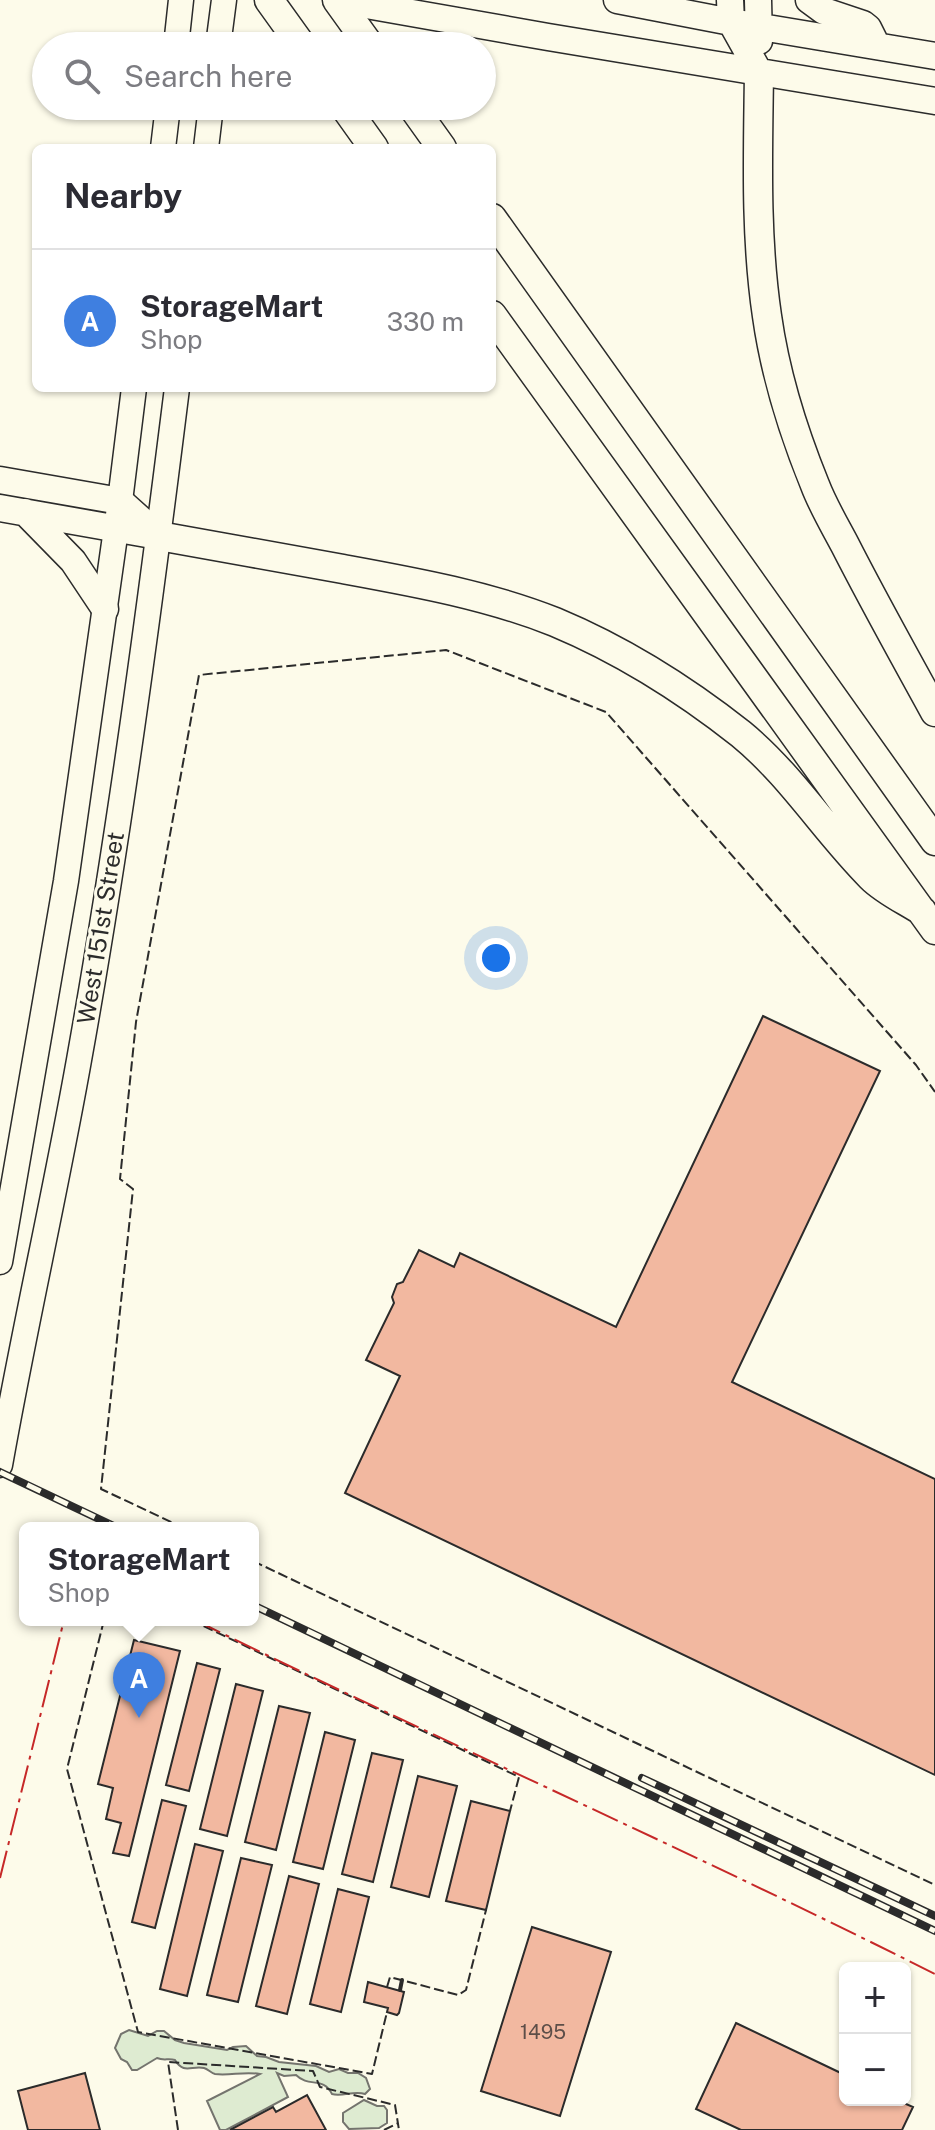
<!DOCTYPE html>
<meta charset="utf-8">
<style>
body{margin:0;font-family:"Public Sans",sans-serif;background:#f7f7f7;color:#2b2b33}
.controls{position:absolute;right:24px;bottom:24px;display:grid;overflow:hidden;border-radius:12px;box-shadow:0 2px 6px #0004}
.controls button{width:72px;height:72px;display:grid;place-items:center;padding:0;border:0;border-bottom:2px solid #e1e1e2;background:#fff;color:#2b2b33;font:40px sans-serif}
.you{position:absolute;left:496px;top:958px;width:28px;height:28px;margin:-20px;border:6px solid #fff;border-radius:50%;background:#1a73e8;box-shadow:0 0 0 12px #1a73e833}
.badge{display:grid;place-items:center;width:52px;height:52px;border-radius:50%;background:#c62828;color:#fff;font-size:26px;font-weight:700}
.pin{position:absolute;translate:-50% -66px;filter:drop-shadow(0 2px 4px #0008)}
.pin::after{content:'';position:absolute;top:42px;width:28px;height:24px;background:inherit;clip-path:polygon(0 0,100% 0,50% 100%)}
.popup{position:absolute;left:19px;top:1522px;width:240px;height:104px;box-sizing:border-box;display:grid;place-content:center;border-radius:12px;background:#fff;filter:drop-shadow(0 2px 6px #0005);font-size:26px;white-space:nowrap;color:#7c7c81}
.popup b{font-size:30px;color:#2b2b33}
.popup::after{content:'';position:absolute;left:50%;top:100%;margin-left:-16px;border:16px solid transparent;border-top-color:#fff}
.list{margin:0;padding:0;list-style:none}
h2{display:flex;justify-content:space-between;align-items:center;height:104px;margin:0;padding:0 32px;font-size:34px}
h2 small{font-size:26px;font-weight:400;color:#7c7c81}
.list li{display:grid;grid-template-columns:52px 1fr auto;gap:24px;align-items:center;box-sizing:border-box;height:144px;padding:0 32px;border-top:2px solid #e1e1e2}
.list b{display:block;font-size:30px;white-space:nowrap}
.list p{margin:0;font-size:26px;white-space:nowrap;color:#7c7c81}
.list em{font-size:26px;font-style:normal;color:#7c7c81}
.icon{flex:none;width:44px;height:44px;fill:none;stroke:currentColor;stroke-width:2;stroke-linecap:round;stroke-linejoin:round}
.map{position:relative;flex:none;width:935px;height:2130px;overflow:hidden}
.search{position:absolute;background:#fff;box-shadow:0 2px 6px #0004;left:32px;top:32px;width:464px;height:88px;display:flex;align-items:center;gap:20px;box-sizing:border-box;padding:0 28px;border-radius:44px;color:#7c7c81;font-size:30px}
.panel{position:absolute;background:#fff;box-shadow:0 2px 6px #0004;left:32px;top:144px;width:464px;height:248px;border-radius:12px}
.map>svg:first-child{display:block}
</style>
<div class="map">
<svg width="935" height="2130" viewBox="0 0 935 2130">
<rect width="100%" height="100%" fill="#fdfbea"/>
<path fill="#deebd1" stroke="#74746e" stroke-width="2" d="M129,2030L148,2036L157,2031H164L175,2040L184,2043L227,2050L233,2047L246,2046L257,2056L266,2057L279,2062L316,2066L329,2072L339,2069L348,2073H358L366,2078L370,2089L365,2094C354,2090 343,2097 332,2094C323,2076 309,2088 296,2075L284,2076L277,2073L288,2097L226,2130H220L207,2101L260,2074C244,2071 230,2076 215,2074C211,2073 208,2069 204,2068C192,2065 184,2075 175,2060C168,2058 164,2061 157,2058L137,2070H132L127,2062L121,2059L115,2048L121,2034Z
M364,2100L377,2106H384L387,2110V2123L379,2128L349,2129L343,2122V2113Z"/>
<path fill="#f2b8a0" stroke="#2b2b2b" stroke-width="2" d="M763,1016L880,1071L732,1382L935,1479V1775L345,1493L400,1376L366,1360L394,1303L392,1297L397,1284L403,1282L419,1250L454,1267L460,1253L616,1327Z
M134,1640L180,1651L129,1856L113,1853L121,1823L106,1819L113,1788L98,1784Z
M197,1663L220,1669L189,1791L166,1785Z
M236,1684L263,1691L227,1836L200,1829Z
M279,1706L310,1713L276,1850L245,1842Z
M325,1732L355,1740L323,1869L293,1862Z
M372,1753L403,1760L373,1882L342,1874Z
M418,1776L457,1786L429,1897L391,1887Z
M162,1800L186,1806L155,1928L132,1922Z
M471,1801L510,1811L486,1910L446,1901Z
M195,1844L223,1851L187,1996L160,1989Z
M241,1858L272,1865L238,2002L207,1995Z
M289,1876L319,1884L287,2014L256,2006Z
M338,1889L369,1897L341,2012L310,2004Z
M532,1927L611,1952L560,2116L481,2091Z
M368,1982L404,1992L399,2013L397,2015L387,2012L388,2008L364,2002Z
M736,2023L845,2075V2100H897L913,2107L902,2130H741L696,2109Z
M85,2073L100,2130H28L18,2091Z
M307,2095L326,2130H230L273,2107L276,2112Z"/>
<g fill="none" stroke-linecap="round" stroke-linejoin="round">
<g stroke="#2b2b2b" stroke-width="27">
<path id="primary" d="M176,46L181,0
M218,46L224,0
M163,148L168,106
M206,148L211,106
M0,1262L66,881L120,501L134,388
M0,1465C24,1329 55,1195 79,1060C119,837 149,613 177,388"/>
</g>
<g stroke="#2b2b2b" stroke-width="29">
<path id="trunk" d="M338,0L548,37L935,101
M617,0L731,22L935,56
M730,0L731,22L759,72
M758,0L759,41
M809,0L824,11L863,24L868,28L877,46
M0,480L120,501L159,536
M0,508L158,536
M25,512L73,561L105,609"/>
</g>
<g stroke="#2b2b2b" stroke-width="31">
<path id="motorway" d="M269,0L302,46
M337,0L370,46
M759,72C758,154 755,235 767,316C775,373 793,431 815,485C823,506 835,526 845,545C874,602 905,657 935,712
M344,106L374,148
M412,106L442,148
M492,218L935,841
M492,315L935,930
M159,536C220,547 282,558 343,569C414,582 487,595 555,622C622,650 684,689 741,734C791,775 826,832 871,877C885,891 905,900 922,911"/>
</g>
<use href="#primary" stroke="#fdfbea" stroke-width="24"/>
<use href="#trunk" stroke="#fdfbea" stroke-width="26"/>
<use href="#motorway" stroke="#fdfbea" stroke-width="28"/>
<g stroke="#2b2b2b" stroke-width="8">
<path id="rail" d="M0,1472L118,1528
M253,1605L935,1931
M642,1778L935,1916"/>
</g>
<use href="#rail" stroke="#fdfbea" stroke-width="5" stroke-dasharray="15" stroke-linecap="butt"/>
<path stroke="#2b2b2b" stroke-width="2" stroke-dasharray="10 4" stroke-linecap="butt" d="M184,1528L101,1489L133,1189L120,1179L136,1022L199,675L446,650L606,712L916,1065L935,1092
M253,1561L935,1885
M104,1620L67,1769L138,2032L372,2074L387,2012
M191,1620L519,1777L510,1811
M387,1987L390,1977L458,1995L466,1990L486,1910
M178,2130L168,2062L313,2071L320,2087L395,2105L399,2130
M384,2130L398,2123"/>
<path stroke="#2b2b2b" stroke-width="4" d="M400,1990L402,1980"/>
<path stroke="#c62828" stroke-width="2" stroke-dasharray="28 6 4 6" stroke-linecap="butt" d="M195,1620C440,1741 691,1851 935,1974
M0,1878L64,1620"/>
</g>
<g text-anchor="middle" stroke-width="6" stroke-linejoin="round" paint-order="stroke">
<g font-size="20" fill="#5d4e48">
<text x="543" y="2039">1495</text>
</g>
<g font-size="24" fill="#2b2b2b" stroke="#fdfbea">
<text transform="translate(101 928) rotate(-81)" y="8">West 151st Street</text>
</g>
</g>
</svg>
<div class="controls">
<button>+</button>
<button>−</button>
</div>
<div class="you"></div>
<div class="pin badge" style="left:139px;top:1718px;background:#3f7fe0">A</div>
<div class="popup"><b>StorageMart</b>Shop</div>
<div class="search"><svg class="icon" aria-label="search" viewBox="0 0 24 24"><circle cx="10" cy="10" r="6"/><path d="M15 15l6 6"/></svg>Search here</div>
<section class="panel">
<h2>Nearby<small></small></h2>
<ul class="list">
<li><span class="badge" style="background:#3f7fe0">A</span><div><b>StorageMart</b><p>Shop</p></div><em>330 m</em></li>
</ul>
</section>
</div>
